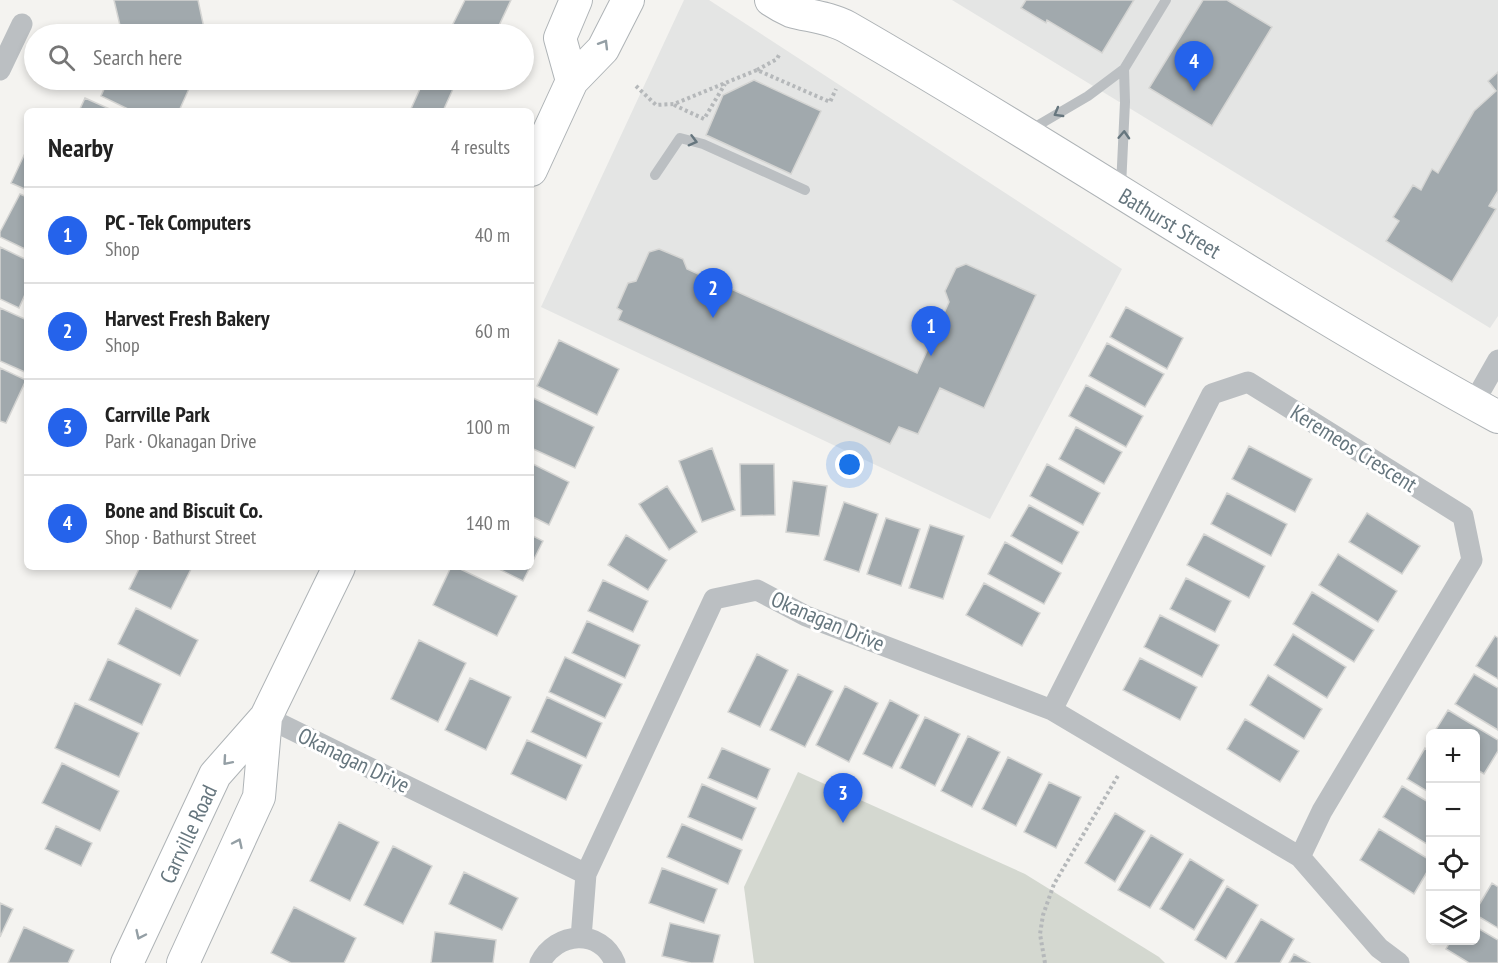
<!DOCTYPE html>
<meta charset="utf-8">
<style>
body{margin:0;font-family:"PT Sans Narrow",sans-serif;background:#f2f2f2;color:#222}
.controls{position:absolute;right:18px;bottom:18px;display:grid;overflow:hidden;border-radius:9px;box-shadow:0 3px 9px #0003}
.controls button{width:54px;height:54px;display:grid;place-items:center;padding:0;border:0;border-bottom:2px solid #e0e0e0;background:#fff;color:#222;font:30px sans-serif}
.you{position:absolute;left:850px;top:465px;width:21px;height:21px;margin:-15px;border:4px solid #fff;border-radius:50%;background:#1a73e8;box-shadow:0 0 0 9px #1a73e833}
.badge{display:grid;place-items:center;width:39px;height:39px;border-radius:50%;background:#2563eb;color:#fff;font-size:20px;font-weight:700}
.pin{position:absolute;translate:-50% -50px;filter:drop-shadow(0 2px 3px #0008)}
.pin::after{content:'';position:absolute;top:32px;width:21px;height:18px;background:inherit;clip-path:polygon(0 0,100% 0,50% 100%)}
.list{margin:0;padding:0;list-style:none}
h2{display:flex;justify-content:space-between;align-items:center;height:78px;margin:0;padding:0 24px;font-size:26px}
h2 small{font-size:20px;font-weight:400;color:#767676}
.list li{display:grid;grid-template-columns:39px 1fr auto;gap:18px;align-items:center;box-sizing:border-box;height:96px;padding:0 24px;border-top:2px solid #e0e0e0}
.list b{display:block;font-size:22px;white-space:nowrap}
.list p{margin:0;font-size:20px;white-space:nowrap;color:#767676}
.list em{font-size:20px;font-style:normal;color:#767676}
.icon{flex:none;width:33px;height:33px;fill:none;stroke:currentColor;stroke-width:2;stroke-linecap:round;stroke-linejoin:round}
.map{position:relative;flex:none;width:1498px;height:963px;overflow:hidden}
.search{position:absolute;background:#fff;box-shadow:0 3px 9px #0003;left:24px;top:24px;width:510px;height:66px;display:flex;align-items:center;gap:15px;box-sizing:border-box;padding:0 21px;border-radius:33px;color:#767676;font-size:22px}
.panel{position:absolute;background:#fff;box-shadow:0 3px 9px #0003;left:24px;top:108px;width:510px;height:462px;border-radius:9px}
.map>svg:first-child{display:block}
</style>
<div class="map">
<svg width="1498" height="963" viewBox="0 0 1498 963">
<rect width="100%" height="100%" fill="#f4f3f0"/>
<path fill="#e4e5e4" d="M684,0H709L1122,269L990,519L541,307Z
M952,0H1498V316L1490,328Z"/>
<path fill="#d4d8d0" d="M798,772L1025,874L1159,957L1165,963H754L744,887Z"/>
<path fill="#a1a9ad" stroke="#d5d5d3" stroke-width="1.5" d="M114,0H198L204,28L179,34H122Z
M465,0H511L495,34H470L452,26Z
M1026,0H1134L1102,53L1047,20L1046,23L1021,8Z
M1203,0H1227L1272,27L1212,126L1149,88Z
M1498,72V191L1489,206L1496,209L1452,282L1386,241L1399,221L1393,217L1413,185L1421,190L1432,169L1438,173L1474,111L1496,91L1488,81Z
M108,80H187L192,82L179,111H132L101,96Z
M424,80H432L453,89L443,111H410Z
M754,80L821,111L791,174L706,135L723,95Z
M85,98L114,111H79Z
M27,149V190L11,183Z
M20,194L27,197V250L0,237V232Z
M0,247L27,260V290L19,308L0,299Z
M659,249L683,259L687,269L917,373L949,302L945,291L956,268L966,264L1036,295L984,408L940,388L918,434L899,427L890,444L618,320L622,311L617,308L628,283L636,281L649,252Z
M1126,307L1183,338L1167,369L1110,337Z
M0,308L27,320V373L0,361Z
M559,340L619,369L597,415L537,386Z
M1107,343L1164,374L1145,407L1089,376Z
M0,368L26,380L6,423L0,421Z
M1086,385L1143,416L1126,447L1069,416Z
M531,397L594,427L575,468L531,448Z
M1076,427L1122,452L1104,484L1059,459Z
M1249,446L1312,479L1295,512L1232,479Z
M712,448L735,510L702,522L679,461Z
M531,463L569,482L549,525L531,516Z
M740,464H774L775,515L741,516Z
M1047,464L1100,493L1083,525L1030,496Z
M793,481L827,486L819,536L786,532Z
M667,486L697,532L669,550L639,504Z
M1227,493L1287,524L1271,556L1211,524Z
M844,502L878,514L859,572L824,560Z
M1029,505L1079,532L1062,564L1011,536Z
M1367,513L1420,546L1402,574L1349,542Z
M886,518L920,529L901,586L867,574Z
M930,525L964,536L943,599L909,588Z
M1204,534L1265,566L1249,598L1187,565Z
M531,535L543,541L531,565Z
M626,535L667,560L648,590L608,565Z
M1005,542L1061,573L1044,604L988,574Z
M1338,554L1397,591L1378,622L1319,585Z
M140,567H187L191,569L171,609L129,589Z
M451,567H456L517,596L497,636L433,605Z
M495,567H530L523,581Z
M1186,578L1231,601L1215,632L1170,609Z
M603,580L648,601L633,632L588,611Z
M984,583L1040,613L1022,646L966,615Z
M1312,592L1374,630L1354,662L1293,624Z
M136,608L198,640L180,676L118,644Z
M1160,615L1219,645L1202,677L1144,647Z
M587,621L640,645L625,678L572,653Z
M1293,634L1346,667L1327,698L1274,665Z
M1495,636L1498,638V679L1476,666Z
M419,640L466,663L438,722L391,699Z
M757,654L788,670L760,727L728,712Z
M565,657L622,684L605,718L549,692Z
M1140,658L1197,687L1180,720L1123,690Z
M108,659L161,684L142,725L89,700Z
M798,674L833,691L805,747L770,730Z
M1474,674L1498,688V730L1455,704Z
M1268,675L1322,709L1304,739L1250,705Z
M470,678L511,697L486,750L445,730Z
M845,686L878,703L849,762L816,745Z
M547,697L602,723L586,758L531,732Z
M890,700L919,715L892,768L863,754Z
M75,703L139,733L119,777L55,748Z
M1448,710L1498,740V751L1484,774L1476,769V734H1433Z
M925,717L960,734L935,786L900,768Z
M1245,719L1299,751L1280,782L1227,749Z
M968,736L1000,752L972,807L941,791Z
M527,740L582,765L566,800L511,774Z
M722,748L770,769L757,799L708,778Z
M1425,748L1430,752V793L1407,779Z
M1008,757L1042,774L1016,826L982,809Z
M62,763L119,791L100,831L42,803Z
M1049,782L1081,797L1056,848L1024,832Z
M702,784L756,808L742,840L688,817Z
M1402,786L1430,803V846L1383,817Z
M1115,813L1145,831L1115,882L1085,863Z
M339,822L379,842L350,901L310,881Z
M682,824L742,850L728,884L667,857Z
M56,826L92,843L81,866L45,849Z
M1379,829L1430,860V867L1414,894L1360,860Z
M1151,835L1183,854L1150,908L1118,890Z
M393,846L432,866L403,924L364,905Z
M1190,859L1224,880L1194,930L1160,909Z
M662,868L717,889L704,923L649,903Z
M464,872L518,898L502,930L449,904Z
M1492,883L1498,887V928L1476,915V910Z
M1227,886L1258,905L1226,959L1195,940Z
M0,903L13,909L0,937Z
M294,907L356,938L344,963H291L271,953Z
M1261,919L1294,939L1280,963H1235Z
M670,923L720,935L713,963H691L662,956Z
M24,927L74,950L68,963H8Z
M1476,927L1498,940V963H1469L1446,949L1451,940H1476Z
M435,932L496,940L493,963H431Z
M1294,954L1310,963H1289Z"/>
<g fill="none" stroke-linecap="round" stroke-linejoin="round">
<g stroke="#aeb3b6" stroke-width="34">
<path id="secondary" d="M771,0C777,4 784,8 791,11C809,16 831,18 847,27C1067,153 1276,296 1498,417
M572,81L560,38L576,0
M531,170L572,81L603,49L628,0
M127,963L215,775L266,717L339,567
M183,963L259,797L266,717"/>
</g>
<path stroke="#b5b8ba" stroke-width="4" stroke-dasharray="3 3" stroke-linecap="butt" d="M757,70L777,59L780,53
M636,86L656,105L674,104L757,70L830,102L836,89
M674,105L704,119L725,84
M1045,963L1040,934L1043,915L1054,884L1119,774"/>
<path stroke="#bbbfc2" stroke-width="10" d="M1030,130L1088,96L1124,69L1166,0
M655,175L680,138L703,144L805,190
M1121,187L1125,102L1124,69"/>
<path stroke="#bbbfc2" stroke-width="21" d="M0,70L22,24
M1473,404L1498,360
M1052,710L1212,394L1248,382L1463,516L1472,560L1322,811L1300,857
M266,717L586,874
M581,938L586,874L714,599L757,590L806,616L1052,710L1300,857L1379,948L1399,963
M540,963C556,931 601,928 615,963"/>
<use href="#secondary" stroke="#fff" stroke-width="32"/>
</g>
<defs><path id="oneway-chevron" d="M-2-3.5L2.5 0L-2 3.5" fill="none" stroke-width="1.6" stroke-linecap="round" stroke-linejoin="round" transform="scale(1.5)"/></defs>
<g stroke="#949fa5">
<use href="#oneway-chevron" transform="translate(604 44) rotate(-59)"/>
<use href="#oneway-chevron" transform="translate(227 761) rotate(131)"/>
<use href="#oneway-chevron" transform="translate(238 843) rotate(-65)"/>
<use href="#oneway-chevron" transform="translate(140 935) rotate(115)"/>
</g>
<g stroke="#66767e">
<use href="#oneway-chevron" transform="translate(1058 113) rotate(150)"/>
<use href="#oneway-chevron" transform="translate(1124 135) rotate(-87)"/>
<use href="#oneway-chevron" transform="translate(693 141) rotate(15)"/>
</g>
<g text-anchor="middle" stroke-width="6" stroke-linejoin="round" paint-order="stroke">
<g font-size="22" fill="#66767e" stroke="#fff">
<text transform="translate(1170 223) rotate(31)" y="8">Bathurst Street</text>
<text transform="translate(1354 448) rotate(32)" y="8">Keremeos Crescent</text>
<text transform="translate(828 621) rotate(23)" y="8">Okanagan Drive</text>
<text transform="translate(354 760) rotate(26)" y="8">Okanagan Drive</text>
<text transform="translate(188 834) rotate(-65)" y="8">Carrville Road</text>
</g>
</g>
</svg>
<div class="controls">
<button>+</button>
<button>−</button>
<button><svg class="icon" aria-label="locate" viewBox="0 0 24 24"><circle cx="12" cy="12" r="6"/><path d="M12 2v4M12 18v4M2 12h4M18 12h4"/></svg></button>
<button><svg class="icon" aria-label="layers" viewBox="0 0 24 24"><path d="M12 4l9 5-9 5-9-5zM3 14l9 5 9-5"/></svg></button>
</div>
<div class="you"></div>
<div class="pin badge" style="left:931px;top:356px">1</div>
<div class="pin badge" style="left:713px;top:318px">2</div>
<div class="pin badge" style="left:843px;top:823px">3</div>
<div class="pin badge" style="left:1194px;top:91px">4</div>
<div class="search"><svg class="icon" aria-label="search" viewBox="0 0 24 24"><circle cx="10" cy="10" r="6"/><path d="M15 15l6 6"/></svg>Search here</div>
<section class="panel">
<h2>Nearby<small>4 results</small></h2>
<ul class="list">
<li><span class="badge">1</span><div><b>PC - Tek Computers</b><p>Shop</p></div><em>40 m</em></li>
<li><span class="badge">2</span><div><b>Harvest Fresh Bakery</b><p>Shop</p></div><em>60 m</em></li>
<li><span class="badge">3</span><div><b>Carrville Park</b><p>Park · Okanagan Drive</p></div><em>100 m</em></li>
<li><span class="badge">4</span><div><b>Bone and Biscuit Co.</b><p>Shop · Bathurst Street</p></div><em>140 m</em></li>
</ul>
</section>
</div>
